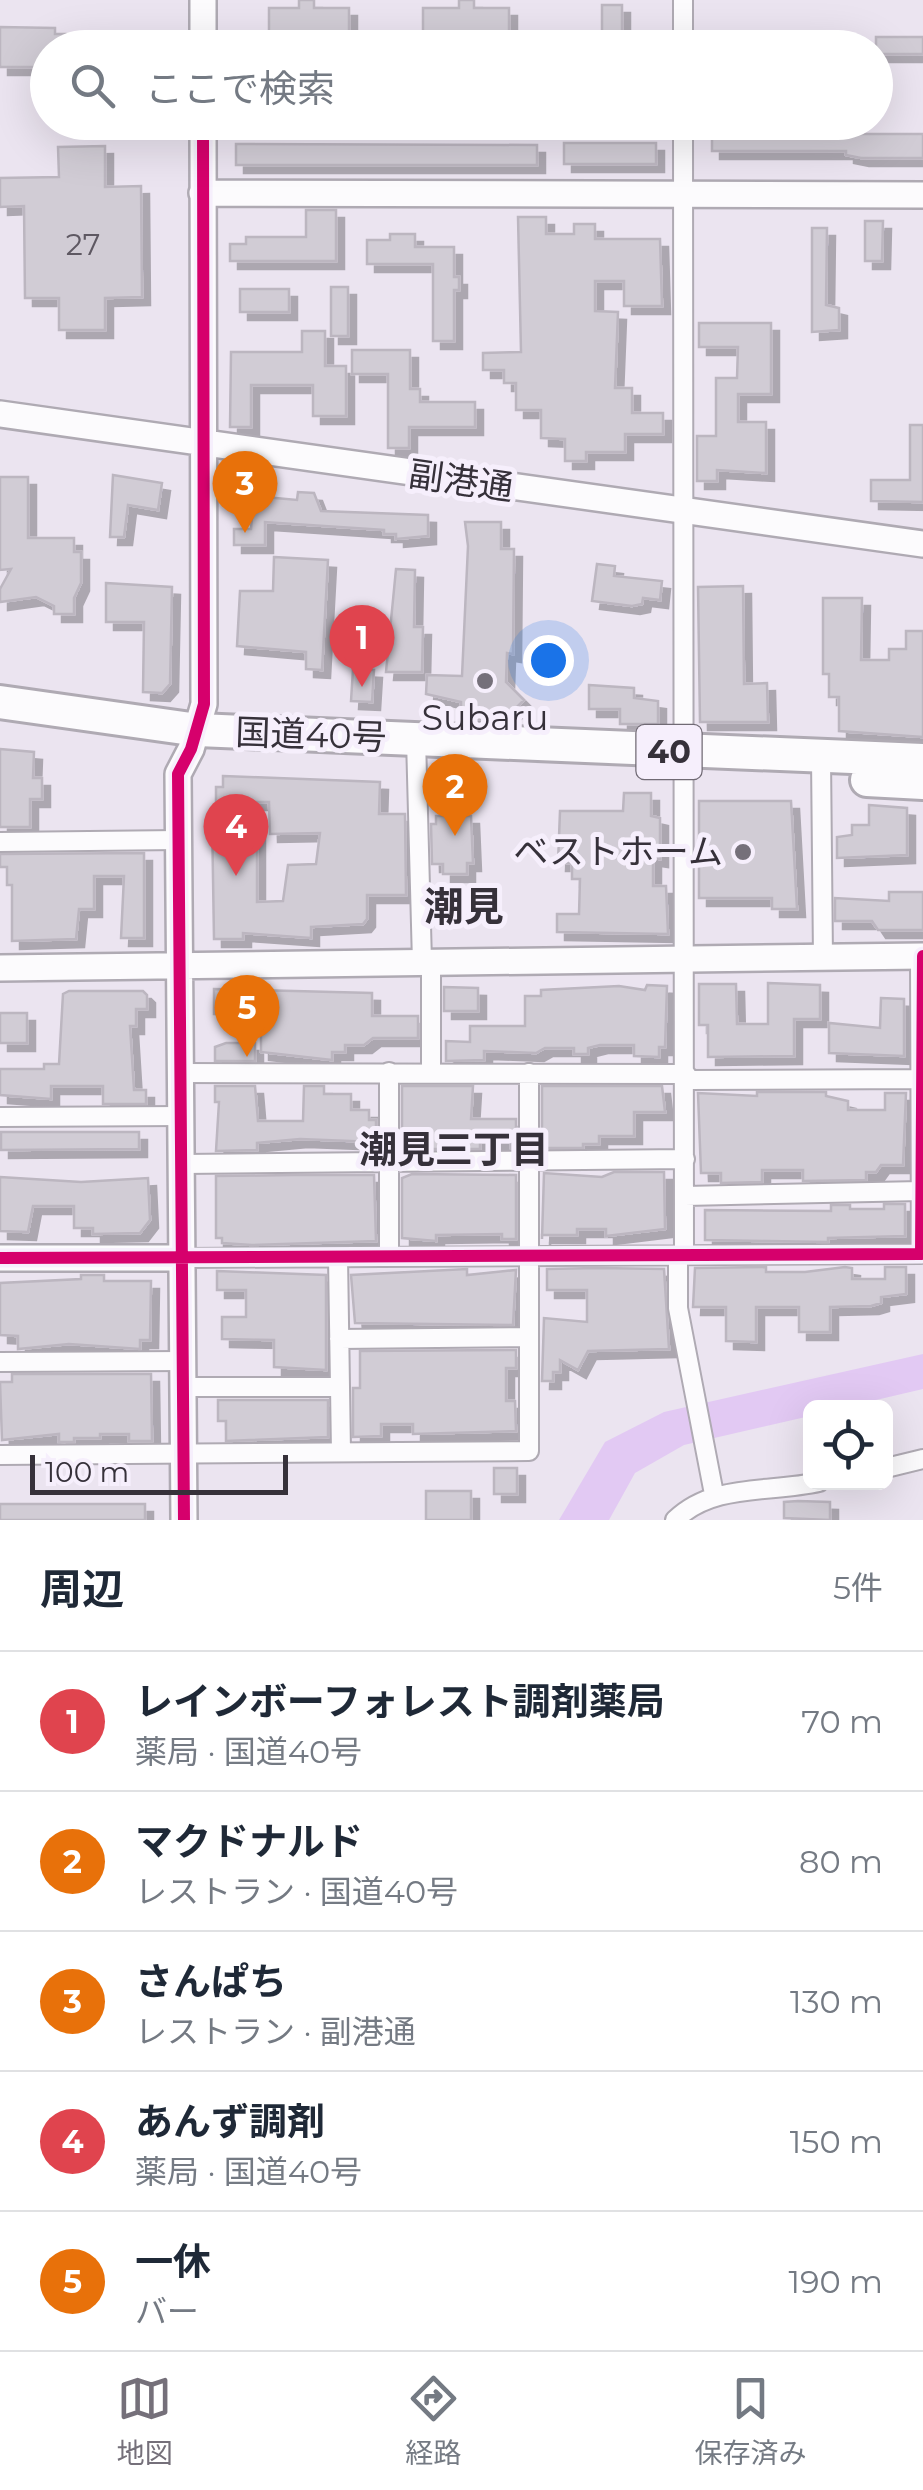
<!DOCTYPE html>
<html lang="ja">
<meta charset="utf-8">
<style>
body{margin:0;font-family:Montserrat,"Noto Sans JP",sans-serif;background:#f6f6f7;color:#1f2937}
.controls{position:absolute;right:30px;bottom:30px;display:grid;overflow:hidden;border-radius:15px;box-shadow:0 10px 40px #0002}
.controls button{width:90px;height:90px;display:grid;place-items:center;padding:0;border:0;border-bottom:2px solid #e0e1e3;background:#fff;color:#1f2937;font:50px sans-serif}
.scale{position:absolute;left:30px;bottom:25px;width:258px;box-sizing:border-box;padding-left:10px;border:5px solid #36313a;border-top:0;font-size:28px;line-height:35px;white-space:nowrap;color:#36313a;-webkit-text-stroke:8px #f6effc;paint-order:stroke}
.you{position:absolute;left:548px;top:660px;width:35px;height:35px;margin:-25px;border:8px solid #fff;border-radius:50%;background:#1a73e8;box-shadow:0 0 0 15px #1a73e833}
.badge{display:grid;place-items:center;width:65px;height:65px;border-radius:50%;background:#75707a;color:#fff;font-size:32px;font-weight:700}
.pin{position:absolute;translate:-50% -82px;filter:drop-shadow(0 2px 5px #0008)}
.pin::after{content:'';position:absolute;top:52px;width:35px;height:30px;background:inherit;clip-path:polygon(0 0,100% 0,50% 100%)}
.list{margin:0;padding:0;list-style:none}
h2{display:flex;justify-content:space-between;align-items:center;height:130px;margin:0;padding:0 40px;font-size:42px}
h2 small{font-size:32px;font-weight:400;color:#747a83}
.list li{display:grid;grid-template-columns:65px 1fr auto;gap:30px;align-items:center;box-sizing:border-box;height:140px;padding:0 40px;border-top:2px solid #e0e1e3}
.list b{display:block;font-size:38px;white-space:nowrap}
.list p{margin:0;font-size:32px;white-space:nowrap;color:#747a83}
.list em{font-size:32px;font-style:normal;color:#747a83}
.icon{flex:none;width:55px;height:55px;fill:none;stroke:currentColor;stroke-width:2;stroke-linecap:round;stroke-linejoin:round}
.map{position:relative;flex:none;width:923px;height:1520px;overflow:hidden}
.search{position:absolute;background:#fff;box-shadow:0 10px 40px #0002;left:30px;right:30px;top:30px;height:110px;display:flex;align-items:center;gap:25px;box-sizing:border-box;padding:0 35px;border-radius:55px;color:#747a83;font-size:38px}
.sheet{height:830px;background:#fff}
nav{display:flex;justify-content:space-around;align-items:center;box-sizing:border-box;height:140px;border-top:2px solid #e0e1e3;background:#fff;font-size:28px;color:#747a83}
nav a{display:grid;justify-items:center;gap:5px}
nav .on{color:#75707a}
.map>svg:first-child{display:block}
</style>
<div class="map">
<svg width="923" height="1520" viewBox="0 0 923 1520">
<defs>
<filter id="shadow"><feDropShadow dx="8" dy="8" stdDeviation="0" flood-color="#0004"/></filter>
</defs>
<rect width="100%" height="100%" fill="#ebe4f0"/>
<path fill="#e2c9f3" d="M923,1354V1389L846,1407L810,1408V1416L684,1445L635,1473L609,1520H559L605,1442L664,1412Z"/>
<path fill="#d1ccd5" stroke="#bcb6c0" stroke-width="2.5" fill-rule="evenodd" filter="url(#shadow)" d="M299,0H314V8H349V48H269V8H299Z
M459,0H474V8H509V48H423V8H459Z
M602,5H622V48H602Z
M0,27L55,28V34H158V48H48V67H0Z
M876,37H923V54H876Z
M860,134H923V158H861L846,155V151H712V135Z
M564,143H656V164H564Z
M236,144L537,145V165H236Z
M105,146V187L141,186L142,297L105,298V330H59V298H25L24,206L0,207V178L59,177L58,147Z
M306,210H336V261H230V244H246V237H306Z
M518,217H546V234H574V224H595V239H660L662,306H624V281H595V311L618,312L615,388H632V413H663V434H625V452H586V461H565V439L541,438V410H516V383H504V370H483V353L521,352Z
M865,221H883L882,261H865Z
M812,228H827L826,305L839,308V330L812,332Z
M390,234H415V247H454V277H459V290H454V341H433V264H367V240H390Z
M331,287H348V336H331Z
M240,289H289V312H240Z
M699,323H771V394H738V422H766V473L717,470V481H697V436H716V378H737L738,347H699Z
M302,331H325V366H346V416H313V385H251V427H230L231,352H302Z
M352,350H410V389H420V402H475V427H409V448H388V374H352Z
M910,425H923V502L871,501V480H910Z
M113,475L162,483L158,510L128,505L124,537H110Z
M0,477H28V538H74V552H81V583L74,598V614H54V606L36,597L0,602V589L11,569L0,570Z
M255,483L265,484V497L297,500L298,492L314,493L321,511L428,515V536L396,539V534H384V530L265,522V545H234V529H251Z
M465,522H501V549H514L513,654L507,653L506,682L524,700L504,720L461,718V702L426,694L427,675L462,676L468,546Z
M274,557L328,560L322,670L306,669V652L237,646L240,591H273Z
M597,564L615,566L614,576L662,581L660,600L643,598L642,604L632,606L592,601Z
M396,569L415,570L414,627H423L422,672H386Z
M106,583L172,587L170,684L162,693L143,692L144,622H106Z
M743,586L744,684L767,683L768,722H700L698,587Z
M823,598H862L861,660H889V649H906V631H923V737L839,731V697H829V674H823Z
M353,669L374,670L372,702L351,701Z
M589,685L634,688V698L658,701V724H620V709H589Z
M0,749L34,752L33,778H42V799H30V827H0Z
M223,776L380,782L379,814H405L406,895H367V919L363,924L311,927V938L243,933V939H214L212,816L216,815V787H223ZM243,802H269L270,834L320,833L316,864L288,865L283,901L257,902V828H243Z
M624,793H651V816L660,818V859L653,858V886H666L668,934L557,932V914H579L580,879H572V863H558L560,811H623Z
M699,801H791L797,909H772V898H699Z
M869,805L907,808V855L837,858V837L852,835V825H869Z
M436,816H471L473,863H467V874H443V864H432L431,824H436Z
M144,853V938H121L124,876H94V909H79L76,939L12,941V885H7V867H0V854Z
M889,892H923V930H878L872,921H835V898L889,901Z
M768,983L820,985V1019H794V1056L708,1057V1025H699V984H736L737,1024H768Z
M647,985L667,986L665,1047H659V1057L634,1056V1045H600L588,1048V1054H574V1048H545L536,1053L484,1051V1060L446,1061V1041L470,1042V1026H525V996H541V990L619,986L645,990Z
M444,987L478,988V1011H444Z
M214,989L372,993V1016H418V1038H373L364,1045H345V1052H332V1060L261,1052V1014H214Z
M69,991H143L147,995V1009H136V1026H130L134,1090H146V1104H103V1086H51V1099L0,1095V1069H44V1064H59L63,994Z
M881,998L904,999V1056L829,1053V1023L880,1028Z
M0,1013H27V1043H0Z
M226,1043H255V1061H215V1047Z
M215,1086H255L258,1121H303L304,1086H324V1094H351V1110H369V1120H376V1142L300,1139L257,1143V1150L216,1151L219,1102H215Z
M402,1086H473L471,1119H516V1148H511V1142H480V1149H402Z
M542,1086H662L665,1112H634V1136H599V1144H583V1148H542Z
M757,1092H826V1096L848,1101V1110H885V1093H906L903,1165H881L876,1172H866V1180L803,1181V1170H762V1182L721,1183V1173H701L698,1093L757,1096Z
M1,1132H139V1149L1,1150Z
M614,1172H664L665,1229L606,1236V1229H577V1235H542V1239L544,1173L602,1177Z
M412,1174L516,1175V1239H502V1234L436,1235V1241L402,1238V1178Z
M294,1175H374L376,1241L252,1245L222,1243V1238H216V1176Z
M0,1177L81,1182L148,1178L150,1220L140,1233L93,1234V1228H74V1206H33L28,1232L0,1231Z
M884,1204H905V1236L828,1238V1242L705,1240V1210L831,1211V1205H850V1209H884Z
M766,1267V1272H805L845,1267L852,1268V1279H885V1267H906V1294L881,1297V1303L871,1306L830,1307V1332H799V1307H756V1342L726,1341V1307H693L695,1268Z
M598,1268L664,1269L669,1349L588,1351L578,1370L560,1360V1372H553V1381H542L544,1318L587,1322V1290H547V1269Z
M467,1269V1275L516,1270L513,1325L355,1323L351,1275Z
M217,1271L326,1275V1370L274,1367V1340L222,1339V1317H246V1290H217Z
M81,1275H104V1281H151L150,1340H140V1349L69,1344L18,1349V1336L0,1335V1283L81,1279Z
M516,1350V1368H506V1401H515L516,1431L413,1434V1424H381V1436L353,1437V1388H360V1351Z
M12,1374H151L152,1441H129V1434H100V1438H74V1442H59V1434L2,1440L0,1382H12Z
M218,1400H328V1437L226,1441V1421H218Z
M494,1468H517V1494H494Z
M426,1491H471V1520H426Z
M798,1501L830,1502V1520L784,1518V1502Z
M0,1504H145V1520H0Z"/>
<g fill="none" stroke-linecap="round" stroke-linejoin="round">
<g stroke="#afaab3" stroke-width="22">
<path id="street" d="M683,48V0
M683,122L684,1255
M416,739L422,962
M821,758L823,958
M0,842L178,840
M389,1072V1257
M431,1072V961
M183,1073L686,1074
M686,1080L923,1079
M0,1117L183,1116
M184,1164L685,1159
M685,1196L921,1191
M678,1256V1308L714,1494
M338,1257L341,1452
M185,1258L921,1254L920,956
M339,1339L529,1337
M0,1362L185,1361
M186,1387H340
M0,1455L529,1451V1073
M886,1468L923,1459
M675,1520C713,1483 770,1493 819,1482"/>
</g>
<g stroke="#afaab3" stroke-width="30">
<path id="secondary" d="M203,0V48
M202,193L923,195
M0,414L923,544
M0,968L923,956
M0,1258H185
M184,1520L178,774L191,749L204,704L203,122"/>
</g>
<g stroke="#afaab3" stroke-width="38">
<path id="highway" d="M0,702L198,730L923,760
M867,780L923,783"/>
</g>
<use href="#street" stroke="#fcfbfd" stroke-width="18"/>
<use href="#secondary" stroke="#fcfbfd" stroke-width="25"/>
<use href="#highway" stroke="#fcfbfd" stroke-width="32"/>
<g stroke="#f6effc" stroke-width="19">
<path id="cycleway" d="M0,1258L921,1254L923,956
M184,1520L178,774L191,749L204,704L203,122"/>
</g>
<use href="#cycleway" stroke="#d6006c" stroke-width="12"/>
</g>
<g fill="#75707a" stroke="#f6effc" stroke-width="4">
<circle cx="485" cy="681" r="10"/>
<circle cx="743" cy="852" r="10"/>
</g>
<g text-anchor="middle" stroke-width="10" stroke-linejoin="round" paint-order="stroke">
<g font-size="30" fill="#5e5862">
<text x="83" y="255">27</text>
</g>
<rect fill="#f6effc" stroke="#706a74" stroke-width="2.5" x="636.5" y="725" width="65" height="54" rx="8"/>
<g font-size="32" font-weight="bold" fill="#36313a">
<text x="669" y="763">40</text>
</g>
<g font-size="35" fill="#36313a" stroke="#f6effc">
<text transform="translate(461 481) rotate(8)" y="12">副港通</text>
<text transform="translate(311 735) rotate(2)" y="12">国道40号</text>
</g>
<g font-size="35" fill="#36313a" stroke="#f6effc">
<text x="485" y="730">Subaru</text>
<text x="723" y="864" text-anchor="end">ベストホーム</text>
</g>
<g font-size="38" font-weight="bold" fill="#36313a" stroke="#f6effc">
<text x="454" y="1163">潮見三丁目</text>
</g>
<g font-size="40" font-weight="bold" fill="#36313a" stroke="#f6effc">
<text x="464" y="921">潮見</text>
</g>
</g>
</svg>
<div class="controls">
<button><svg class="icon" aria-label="locate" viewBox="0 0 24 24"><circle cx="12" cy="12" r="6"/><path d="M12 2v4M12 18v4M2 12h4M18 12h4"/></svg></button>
</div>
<div class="scale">100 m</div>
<div class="you"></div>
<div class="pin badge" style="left:362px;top:687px;background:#e0444e">1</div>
<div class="pin badge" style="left:455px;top:836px;background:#e8710a">2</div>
<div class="pin badge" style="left:245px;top:533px;background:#e8710a">3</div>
<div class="pin badge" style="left:236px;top:876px;background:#e0444e">4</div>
<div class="pin badge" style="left:247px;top:1057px;background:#e8710a">5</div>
<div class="search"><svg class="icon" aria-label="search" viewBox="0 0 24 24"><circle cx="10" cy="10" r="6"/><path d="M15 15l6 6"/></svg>ここで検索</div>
</div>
<section class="sheet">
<h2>周辺<small>5件</small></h2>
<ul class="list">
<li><span class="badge" style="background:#e0444e">1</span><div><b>レインボーフォレスト調剤薬局</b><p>薬局 · 国道40号</p></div><em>70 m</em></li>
<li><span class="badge" style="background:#e8710a">2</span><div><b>マクドナルド</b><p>レストラン · 国道40号</p></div><em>80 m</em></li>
<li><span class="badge" style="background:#e8710a">3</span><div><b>さんぱち</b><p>レストラン · 副港通</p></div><em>130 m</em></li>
<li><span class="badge" style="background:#e0444e">4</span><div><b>あんず調剤</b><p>薬局 · 国道40号</p></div><em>150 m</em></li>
<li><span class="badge" style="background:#e8710a">5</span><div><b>一休</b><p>バー</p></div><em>190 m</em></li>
</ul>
</section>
<nav>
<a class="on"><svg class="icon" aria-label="map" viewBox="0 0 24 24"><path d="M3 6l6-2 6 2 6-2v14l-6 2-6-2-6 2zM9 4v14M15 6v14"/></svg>地図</a>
<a><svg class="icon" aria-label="directions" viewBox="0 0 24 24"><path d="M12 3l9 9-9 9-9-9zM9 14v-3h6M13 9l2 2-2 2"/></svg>経路</a>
<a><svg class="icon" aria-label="saved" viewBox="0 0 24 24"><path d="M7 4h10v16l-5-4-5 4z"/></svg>保存済み</a>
</nav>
